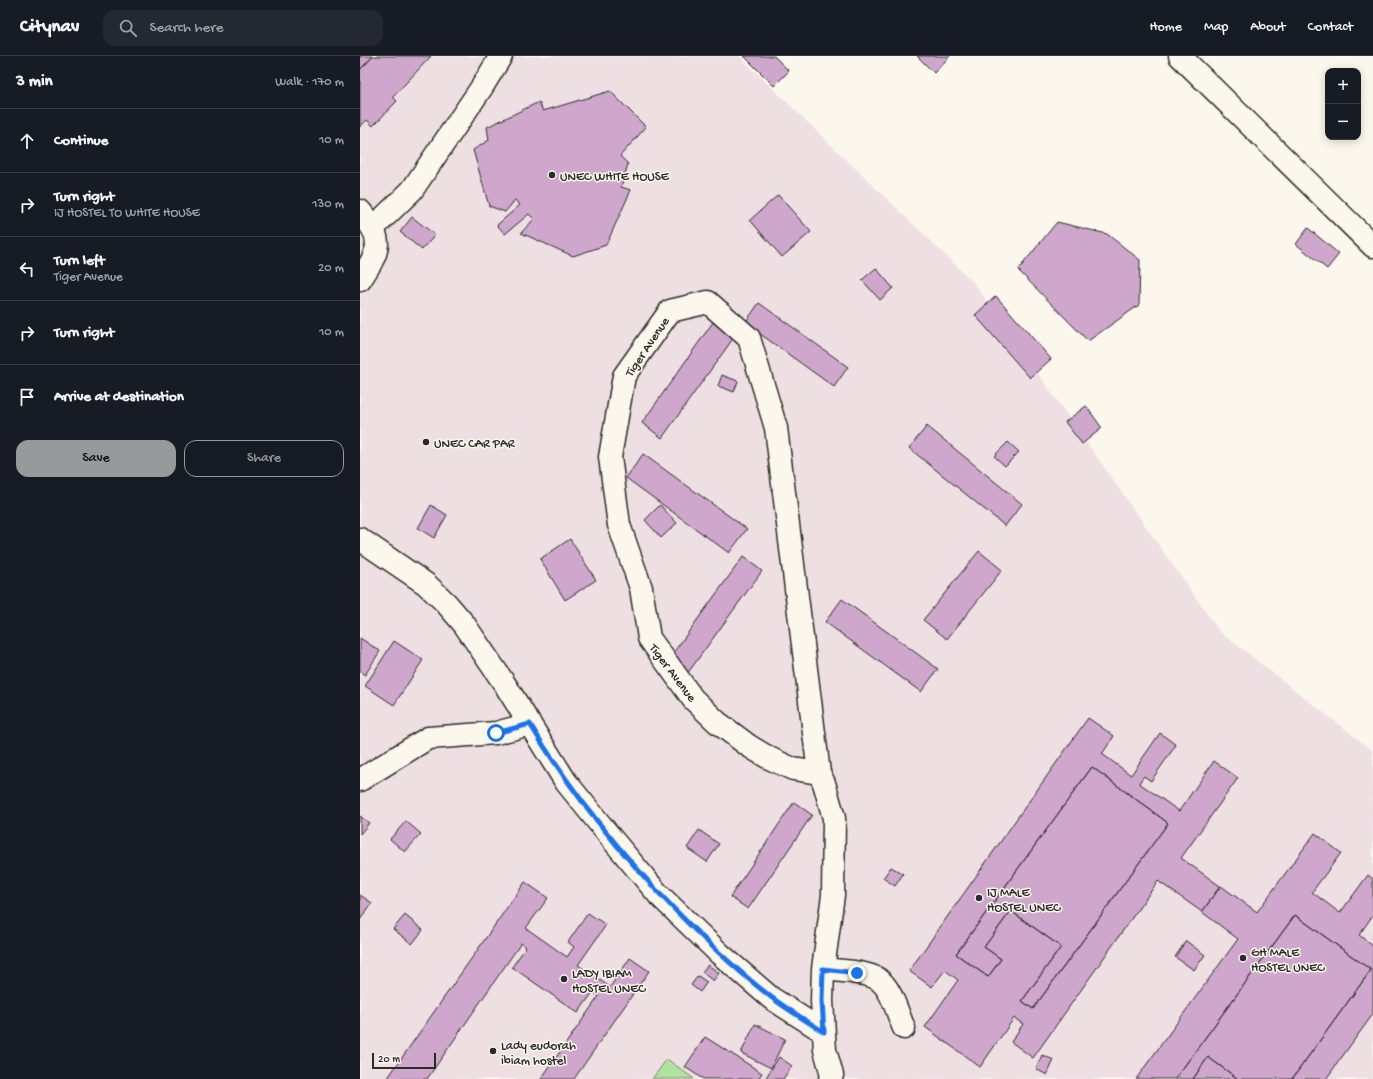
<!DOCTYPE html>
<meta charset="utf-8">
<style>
body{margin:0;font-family:"Gochi Hand",sans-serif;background:#242831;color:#f1f3f6}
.controls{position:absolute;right:12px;top:12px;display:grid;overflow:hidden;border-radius:8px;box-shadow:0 2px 10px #0003}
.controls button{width:36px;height:36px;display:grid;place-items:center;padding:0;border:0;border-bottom:1px solid #363941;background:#171b24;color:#f1f3f6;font:20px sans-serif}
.scale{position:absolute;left:12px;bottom:10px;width:64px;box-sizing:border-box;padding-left:4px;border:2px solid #2b2b2b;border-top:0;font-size:11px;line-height:14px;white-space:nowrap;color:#2b2b2b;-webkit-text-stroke:3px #fbf7ec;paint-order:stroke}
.stop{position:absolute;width:12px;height:12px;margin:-9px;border:3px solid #1a73e8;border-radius:50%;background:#fff}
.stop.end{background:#1a73e8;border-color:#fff;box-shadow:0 1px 4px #0008}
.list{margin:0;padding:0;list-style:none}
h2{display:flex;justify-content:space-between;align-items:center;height:52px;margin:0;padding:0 16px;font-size:17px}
h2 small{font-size:13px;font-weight:400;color:#9ea1a6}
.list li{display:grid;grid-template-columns:26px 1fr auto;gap:12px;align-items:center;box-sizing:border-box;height:64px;padding:0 16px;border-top:1px solid #363941}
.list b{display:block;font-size:15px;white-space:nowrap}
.list p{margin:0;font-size:13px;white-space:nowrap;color:#9ea1a6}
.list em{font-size:13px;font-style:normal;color:#9ea1a6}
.actions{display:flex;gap:8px;padding:12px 16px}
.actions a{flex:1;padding:9px 0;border:1px solid #98999b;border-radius:12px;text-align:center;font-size:14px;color:#98999b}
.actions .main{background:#98999b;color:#111}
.icon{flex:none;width:22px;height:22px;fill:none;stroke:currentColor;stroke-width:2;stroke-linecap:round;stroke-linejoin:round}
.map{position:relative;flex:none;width:1013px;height:1023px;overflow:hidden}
header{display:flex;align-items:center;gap:24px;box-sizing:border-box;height:56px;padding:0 20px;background:#171b24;border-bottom:1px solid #363941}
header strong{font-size:19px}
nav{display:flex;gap:22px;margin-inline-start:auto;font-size:14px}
.search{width:280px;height:36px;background:#242831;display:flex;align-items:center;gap:10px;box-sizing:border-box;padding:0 14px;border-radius:12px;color:#9ea1a6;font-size:15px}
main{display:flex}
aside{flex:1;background:#171b24}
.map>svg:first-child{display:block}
</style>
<header>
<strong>Citynav</strong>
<div class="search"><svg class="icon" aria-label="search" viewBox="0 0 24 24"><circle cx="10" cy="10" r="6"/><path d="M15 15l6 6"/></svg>Search here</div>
<nav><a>Home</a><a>Map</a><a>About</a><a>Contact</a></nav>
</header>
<main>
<aside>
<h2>3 min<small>Walk · 170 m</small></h2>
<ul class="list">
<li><svg class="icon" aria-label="ahead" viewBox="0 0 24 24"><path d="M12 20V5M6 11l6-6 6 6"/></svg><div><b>Continue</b></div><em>10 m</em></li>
<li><svg class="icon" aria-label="right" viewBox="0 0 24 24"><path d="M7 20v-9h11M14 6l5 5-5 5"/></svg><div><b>Turn right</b><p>IJ HOSTEL TO WHITE HOUSE</p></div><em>130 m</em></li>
<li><svg class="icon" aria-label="left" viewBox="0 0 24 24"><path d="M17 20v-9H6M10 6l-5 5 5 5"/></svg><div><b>Turn left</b><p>Tiger Avenue</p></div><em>20 m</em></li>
<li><svg class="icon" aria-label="right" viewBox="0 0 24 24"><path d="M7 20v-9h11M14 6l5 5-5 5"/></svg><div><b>Turn right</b></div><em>10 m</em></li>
<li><svg class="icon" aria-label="arrive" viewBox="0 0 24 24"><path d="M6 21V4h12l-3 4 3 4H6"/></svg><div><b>Arrive at destination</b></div></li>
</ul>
<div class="actions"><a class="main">Save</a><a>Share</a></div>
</aside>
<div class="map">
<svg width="1013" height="1023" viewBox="0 0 1013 1023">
<rect width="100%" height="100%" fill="#fbf7ec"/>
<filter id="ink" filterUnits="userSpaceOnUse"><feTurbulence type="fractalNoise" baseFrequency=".025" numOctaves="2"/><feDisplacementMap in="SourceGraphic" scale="8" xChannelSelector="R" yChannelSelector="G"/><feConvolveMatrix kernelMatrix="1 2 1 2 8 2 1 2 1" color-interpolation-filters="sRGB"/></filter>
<g filter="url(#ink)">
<path fill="#eedfe3" d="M0,0H379L614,227L860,576L1013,695V1023H0Z"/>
<path fill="#b1e2a1" stroke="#6e8666" d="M307,1003L334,1023H292Z"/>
<path fill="#cfa7cd" stroke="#2b2b2b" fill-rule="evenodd" d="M0,0H13L0,14Z
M13,0H71L33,41L37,45L13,70L7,64L0,71V14Z
M384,0H414L429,15L414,30Z
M557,0H590L574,17Z
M250,35L286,71L260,100L268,108L261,131L271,134L246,189L213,200L161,177L174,163L169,158L145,178L137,169L160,149L155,144L145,156L129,150L113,94L129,84L127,71L179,46L183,55Z
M418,139L451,176L422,201L390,164Z
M52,161L75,179L62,194L40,176Z
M697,166L747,178L780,204L779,249L728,285L658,214Z
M948,172L979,198L967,213L936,188Z
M516,212L533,232L520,244L502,224Z
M636,240L691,303L670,322L615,259Z
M399,247L488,311L474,331L385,267Z
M356,262L377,277L302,382L282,367Z
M362,319L378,325L374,336L358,330Z
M726,350L742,372L722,388L705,366Z
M567,370L662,448L645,470L549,392Z
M648,386L659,396L645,410L634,400Z
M283,398L387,473L369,497L266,422Z
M71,449L87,459L74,482L58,472Z
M300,449L317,467L301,482L285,464Z
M210,483L236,524L205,544L180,503Z
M619,495L642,514L587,583L563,564Z
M383,501L402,515L327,618L308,604Z
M482,543L578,613L561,636L465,566Z
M0,582L20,595L5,619L0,616Z
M34,585L63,604L34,649L5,630Z
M728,662L754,680L742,698L771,719L800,677L816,689L791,725L784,720L779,727L819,755L854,705L878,722L821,802L860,830L842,856L798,825L673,1002L651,986L663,968L654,962L620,1011L565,971L598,924L585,914L572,931L549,915ZM732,711L808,767L673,953L662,945L701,891L651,855L624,891L641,903L628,921L596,898Z
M732,711L808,767L673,953L662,945L701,891L651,855L624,891L641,903L628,921L596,898Z
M434,746L452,759L388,853L370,841Z
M0,760L9,767L0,778Z
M46,765L61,778L45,796L30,783Z
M339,774L359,788L347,806L327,792Z
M955,777L981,797L952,836L980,857L1008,819L1013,823V859L999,879L1013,890V958L966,1023H932L1011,914L935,859L815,1023H776L878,883L842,856L861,830L897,856Z
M531,811L543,818L535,830L523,822Z
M165,826L188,842L166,872L207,901L214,891L208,886L228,857L246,869L218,909L250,931L270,902L289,915L214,1023H181L239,940L233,936L218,957L152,911L166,891L161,887L67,1023H27Z
M0,839L12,847L0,864Z
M45,859L63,874L52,888L33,873Z
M935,859L1011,914L932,1023H878L848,1001L833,1023H815Z
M826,885L845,899L834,914L815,901Z
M348,909L359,917L353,925L342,916Z
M338,920L347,926L340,936L331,929Z
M395,968L425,983L411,1012L381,997Z
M345,981L402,1017L398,1023H343L325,1011Z
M682,999L694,1004L687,1019L676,1013Z
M419,1001L432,1010L423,1023H405Z
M848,1001L878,1023H833Z"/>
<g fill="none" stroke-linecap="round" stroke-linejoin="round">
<g stroke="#2b2b2b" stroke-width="25">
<path id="minor" d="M820,0L1013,190
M0,155C25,184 20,194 0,224
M13,172L52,134L122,31L141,0
M0,483L66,528L86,547L104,568L144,627L206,726L252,783L298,838L360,898L411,942L464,976
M459,717L416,372L389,282L348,246L310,255L264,320L250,401L259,469L281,532L289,582L333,643L357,666L389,690L409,702L433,713L459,717L464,727L474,762L473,839L463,913L462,945L465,994L472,1019L470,1023
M0,724L68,682L136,677L170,668
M463,913C478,915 505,915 518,923C532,933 537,957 544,972"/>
</g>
<use href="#minor" stroke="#fbf7ec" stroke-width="22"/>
</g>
</g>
<g fill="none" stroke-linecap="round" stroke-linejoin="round" filter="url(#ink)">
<path stroke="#1a73e8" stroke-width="5" d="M136,677L170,668C216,744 273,813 336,875C360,898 385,921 411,941C428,954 447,965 464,976L462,945L463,913L497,917"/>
</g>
<g fill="#2b2b2b" stroke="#fbf7ec" stroke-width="1.5">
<circle cx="192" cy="119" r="4"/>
<circle cx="66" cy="386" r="4"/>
<circle cx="619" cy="842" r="4"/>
<circle cx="883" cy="902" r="4"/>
<circle cx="204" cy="923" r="4"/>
<circle cx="133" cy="995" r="4"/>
</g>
<g text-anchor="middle" stroke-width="3" stroke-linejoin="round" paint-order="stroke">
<g font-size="13" fill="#2b2b2b" stroke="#fbf7ec" text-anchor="start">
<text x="200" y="124">UNEC WHITE HOUSE</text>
<text x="74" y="391">UNEC CAR PAR</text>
<text x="627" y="840">IJ MALE<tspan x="627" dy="15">HOSTEL UNEC</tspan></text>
<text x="891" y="900">GH MALE<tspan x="891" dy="15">HOSTEL UNEC</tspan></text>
<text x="212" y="921">LADY IBIAM<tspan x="212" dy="15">HOSTEL UNEC</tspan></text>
<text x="141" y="993">Lady eudorah<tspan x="141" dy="15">ibiam hostel</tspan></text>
</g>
<g font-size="13" fill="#2b2b2b" stroke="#fbf7ec">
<text transform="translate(286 290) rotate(-56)" y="5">Tiger Avenue</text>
<text transform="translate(314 616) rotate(53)" y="5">Tiger Avenue</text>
</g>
</g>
</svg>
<div class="controls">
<button>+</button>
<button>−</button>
</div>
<div class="scale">20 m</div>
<div class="stop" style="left:136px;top:677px"></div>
<div class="stop end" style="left:497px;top:917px"></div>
</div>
</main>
